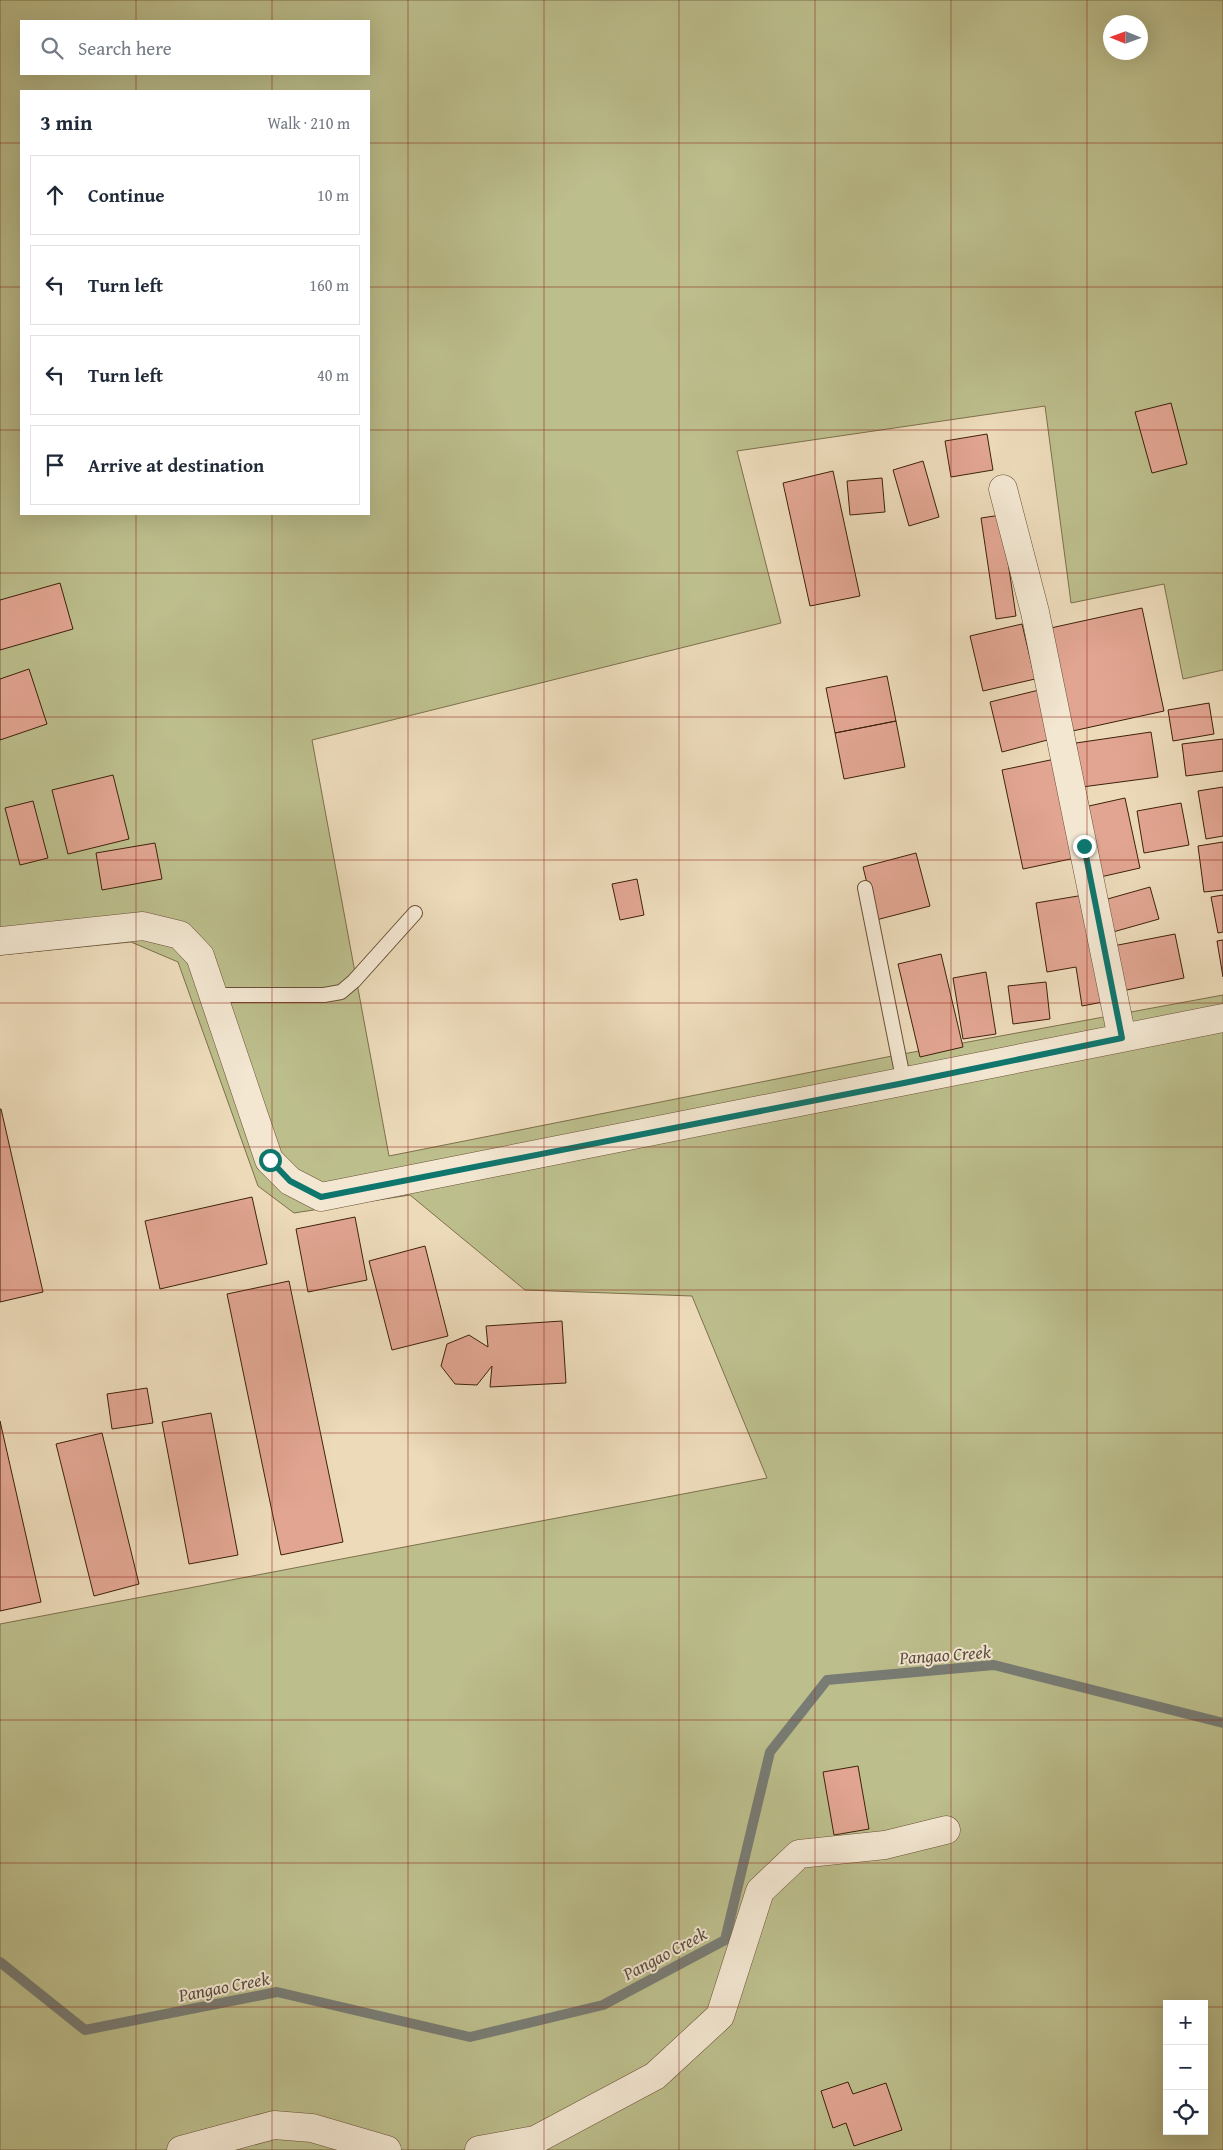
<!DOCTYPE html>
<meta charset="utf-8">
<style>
body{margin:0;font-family:"Gentium Book Plus",serif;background:#f2f2f3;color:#1f2937}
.controls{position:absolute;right:15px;bottom:15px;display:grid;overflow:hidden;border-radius:0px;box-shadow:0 5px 20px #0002}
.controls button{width:45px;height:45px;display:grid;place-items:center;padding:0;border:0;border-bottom:1px solid #e0e1e3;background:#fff;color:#1f2937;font:25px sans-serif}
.compass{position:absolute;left:1103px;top:15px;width:45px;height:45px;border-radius:50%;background:#fff;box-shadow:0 5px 20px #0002;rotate:271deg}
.stop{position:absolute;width:15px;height:15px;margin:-11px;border:4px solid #0f766e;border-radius:50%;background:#fff}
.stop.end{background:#0f766e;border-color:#fff;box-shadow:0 1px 5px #0008}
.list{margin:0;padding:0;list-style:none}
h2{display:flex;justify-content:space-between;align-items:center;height:65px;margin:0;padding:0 20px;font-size:21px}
h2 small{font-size:16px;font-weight:400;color:#747a83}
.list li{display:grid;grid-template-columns:32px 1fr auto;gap:15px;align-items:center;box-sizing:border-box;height:80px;margin:0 10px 10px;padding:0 10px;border:1px solid #e0e1e3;border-radius:0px}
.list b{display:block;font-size:19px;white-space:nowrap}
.list em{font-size:16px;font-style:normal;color:#747a83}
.icon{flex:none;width:28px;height:28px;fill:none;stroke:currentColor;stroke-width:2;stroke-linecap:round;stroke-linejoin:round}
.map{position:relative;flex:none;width:1223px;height:2150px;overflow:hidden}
.search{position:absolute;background:#fff;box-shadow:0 5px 20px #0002;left:20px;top:20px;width:350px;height:55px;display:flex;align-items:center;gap:12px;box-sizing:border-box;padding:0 18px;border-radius:0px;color:#747a83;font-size:19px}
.panel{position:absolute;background:#fff;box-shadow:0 5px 20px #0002;left:20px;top:90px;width:350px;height:425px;border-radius:0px}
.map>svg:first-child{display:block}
</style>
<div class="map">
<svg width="1223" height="2150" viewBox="0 0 1223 2150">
<rect width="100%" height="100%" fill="#ecdab9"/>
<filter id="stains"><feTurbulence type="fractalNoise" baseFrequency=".004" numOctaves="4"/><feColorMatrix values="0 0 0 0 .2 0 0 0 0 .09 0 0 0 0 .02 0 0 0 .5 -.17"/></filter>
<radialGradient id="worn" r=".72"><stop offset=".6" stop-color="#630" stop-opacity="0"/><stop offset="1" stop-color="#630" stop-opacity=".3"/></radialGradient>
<path fill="#bcbe8c" stroke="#7d704c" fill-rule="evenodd" d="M0,0H1223V670L1183,679L1164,584L1071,603L1045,406L737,451L781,623L312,740L389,1156L892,1056L1223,995V2150H0V1624L767,1478L692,1296L525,1290L410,1195L294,1213L258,1186L178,962L131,942L0,955ZM21,21H369V74H21ZM1110,22H1140V52H1110ZM21,91H369V514H21ZM1167,2004H1204V2131H1167Z"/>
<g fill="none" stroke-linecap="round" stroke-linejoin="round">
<path stroke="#787c74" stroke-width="10" d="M0,1962L85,2030L277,1992L470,2037L603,2005L725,1940L770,1752L827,1680L994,1665L1223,1723"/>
</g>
<path fill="#e1a591" stroke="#3e210b" d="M1171,403L1187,464L1152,473L1135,412Z
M987,434L993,470L951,477L945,441Z
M923,461L939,517L909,526L893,470Z
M833,471L860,596L810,606L783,483Z
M882,478L885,512L850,515L847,481Z
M1001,515L1016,616L996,619L981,518Z
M60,583L73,629L0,650V600Z
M1142,608L1164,711L1068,732L1046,629Z
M1022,624L1035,679L983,691L970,636Z
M29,669L47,724L0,740V679Z
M887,676L896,721L835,733L826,688Z
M1043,689L1055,738L1002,752L990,702Z
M1209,703L1214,734L1173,741L1168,710Z
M896,721L905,767L844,779L835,733Z
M1151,732L1158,777L1082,787L1076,743Z
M1223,739V771L1186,776L1182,744Z
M1060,758L1080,857L1023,869L1002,770Z
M113,775L129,839L68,854L52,790Z
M1223,787V836L1206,839L1198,791Z
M1125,798L1140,868L1096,878L1080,808Z
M33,801L48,858L20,865L5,808Z
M1181,803L1189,845L1144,853L1137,811Z
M1223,842V890L1204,892L1198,846Z
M155,843L162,879L102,890L96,853Z
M916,853L930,906L876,920L863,867Z
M637,879L644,915L620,920L612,884Z
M1150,887L1159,919L1113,932L1104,900Z
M1084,895L1108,1001L1082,1006L1076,967L1047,972L1036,903Z
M1223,895V932L1218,933L1211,897Z
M1175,934L1184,978L1122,991L1113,946Z
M1223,940V977L1217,941Z
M941,954L963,1047L920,1057L898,964Z
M986,972L996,1034L963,1039L953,978Z
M1046,982L1050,1019L1013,1024L1008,986Z
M1,1109L43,1292L0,1302V1109Z
M252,1197L267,1264L160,1289L145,1221Z
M355,1217L367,1280L308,1292L296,1229Z
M425,1246L448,1336L392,1350L369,1261Z
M289,1281L343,1542L281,1555L227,1294Z
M562,1321L566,1383L490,1387L492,1366L477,1385L455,1384L441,1366L447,1344L469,1335L488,1347L486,1326Z
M147,1388L153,1423L112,1429L107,1394Z
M211,1413L238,1555L189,1564L162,1422Z
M0,1421L41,1602L0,1611Z
M102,1433L139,1584L94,1596L56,1444Z
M858,1766L869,1829L834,1835L823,1772Z
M848,2082L853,2094L886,2083L902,2130L854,2146L846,2123L833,2128L821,2091Z"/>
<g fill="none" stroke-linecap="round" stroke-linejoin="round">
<g stroke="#6a4f36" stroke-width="16">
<path id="lane" d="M865,888L904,1083
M214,995H324L341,992L354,981L415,913"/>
</g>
<g stroke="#6a4f36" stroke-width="29">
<path id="street" d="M1003,489L1035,612L1122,1038
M0,941L143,926L180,935L200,956L269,1160L290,1181L321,1197L1223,1018
M181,2150L274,2125L312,2128L387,2150
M479,2150L535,2140L655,2076L720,2016L760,1891L799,1854L885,1845L946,1830"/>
</g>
<use href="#lane" stroke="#f3e7d2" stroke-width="14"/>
<use href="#street" stroke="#f3e7d2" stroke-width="28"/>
</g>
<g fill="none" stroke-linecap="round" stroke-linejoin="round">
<path stroke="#0f766e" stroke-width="6" d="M270,1160L290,1181L321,1197L904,1083L1122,1038L1084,846"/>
</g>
<path fill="none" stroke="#8f2418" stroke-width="1" stroke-opacity="0.55" d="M136,0V21M272,0V21M408,0V2150M544,0V2150M679,0V2150M815,0V2150M951,0V2150M1087,0V2150M136,74V91M272,74V91M0,143H21M369,143H1223M0,287H21M369,287H1223M0,430H21M369,430H1223M136,514V2150M272,514V2150M0,573H1223M0,717H1223M0,860H1223M0,1003H1223M0,1147H1223M0,1290H1223M0,1433H1223M0,1577H1223M0,1720H1223M0,1863H1223M0,2007H1167M1204,2007H1223"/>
<g text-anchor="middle" stroke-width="4" stroke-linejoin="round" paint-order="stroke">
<g font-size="18" font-style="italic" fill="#5b4e40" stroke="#f3e7d2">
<text transform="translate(945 1655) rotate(-4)" y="6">Pangao Creek</text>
<text transform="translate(665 1954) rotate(-28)" y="6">Pangao Creek</text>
<text transform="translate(224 1987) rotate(-11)" y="6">Pangao Creek</text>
</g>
</g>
<rect width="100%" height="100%" filter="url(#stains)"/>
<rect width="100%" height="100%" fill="url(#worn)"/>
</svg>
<div class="controls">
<button>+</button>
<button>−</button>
<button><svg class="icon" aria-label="locate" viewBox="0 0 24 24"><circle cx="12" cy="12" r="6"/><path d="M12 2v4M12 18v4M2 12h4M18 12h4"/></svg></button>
</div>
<svg class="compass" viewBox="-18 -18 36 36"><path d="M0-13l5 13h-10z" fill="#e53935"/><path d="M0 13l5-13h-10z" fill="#747a83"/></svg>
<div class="stop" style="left:270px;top:1160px"></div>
<div class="stop end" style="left:1084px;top:846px"></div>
<div class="search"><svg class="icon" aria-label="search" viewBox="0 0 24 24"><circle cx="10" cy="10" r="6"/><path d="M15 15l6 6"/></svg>Search here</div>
<section class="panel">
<h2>3 min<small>Walk · 210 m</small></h2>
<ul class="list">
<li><svg class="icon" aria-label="ahead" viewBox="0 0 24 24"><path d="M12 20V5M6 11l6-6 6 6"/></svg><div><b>Continue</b></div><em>10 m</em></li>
<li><svg class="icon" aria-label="left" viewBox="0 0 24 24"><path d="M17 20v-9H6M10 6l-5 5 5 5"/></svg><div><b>Turn left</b></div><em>160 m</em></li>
<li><svg class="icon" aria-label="left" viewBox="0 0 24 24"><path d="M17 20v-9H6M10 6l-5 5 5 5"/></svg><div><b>Turn left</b></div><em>40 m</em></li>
<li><svg class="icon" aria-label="arrive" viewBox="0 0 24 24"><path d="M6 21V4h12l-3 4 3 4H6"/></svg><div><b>Arrive at destination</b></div></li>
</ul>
</section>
</div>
